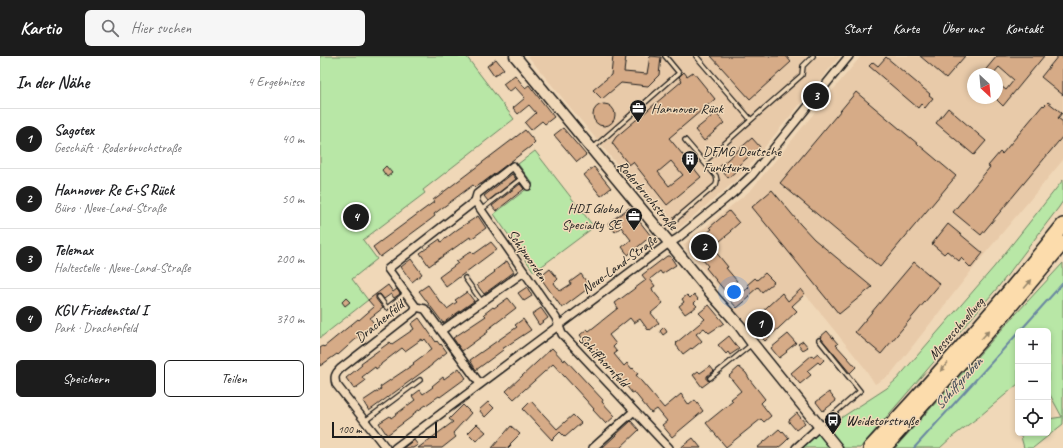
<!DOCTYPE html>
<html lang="de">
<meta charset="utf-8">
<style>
body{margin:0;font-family:Caveat,sans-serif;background:#f6f6f6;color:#202124}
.controls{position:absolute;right:12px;bottom:12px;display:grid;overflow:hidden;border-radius:6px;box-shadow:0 2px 6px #0003}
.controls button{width:36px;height:36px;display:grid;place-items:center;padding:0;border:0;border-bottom:1px solid #e0e0e0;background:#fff;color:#202124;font:20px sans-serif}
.compass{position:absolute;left:647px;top:12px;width:36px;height:36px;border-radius:50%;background:#fff;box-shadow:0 2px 6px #0003;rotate:154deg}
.scale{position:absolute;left:12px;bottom:10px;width:105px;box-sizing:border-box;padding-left:4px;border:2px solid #1c1c1c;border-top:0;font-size:11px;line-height:14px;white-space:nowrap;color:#1c1c1c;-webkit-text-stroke:3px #f0d8b8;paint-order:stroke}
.you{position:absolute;left:414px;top:236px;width:14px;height:14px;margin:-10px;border:3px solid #fff;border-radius:50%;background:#1a73e8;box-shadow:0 0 0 6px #1a73e833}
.badge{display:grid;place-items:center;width:26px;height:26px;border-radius:50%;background:#1c1c1c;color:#fff;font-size:13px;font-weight:700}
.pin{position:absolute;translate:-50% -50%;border:2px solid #fff;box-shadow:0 1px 4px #0006}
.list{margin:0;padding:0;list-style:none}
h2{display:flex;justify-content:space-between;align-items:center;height:52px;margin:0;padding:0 16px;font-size:17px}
h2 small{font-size:13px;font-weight:400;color:#757577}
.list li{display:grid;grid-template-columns:26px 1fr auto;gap:12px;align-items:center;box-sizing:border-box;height:60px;padding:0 16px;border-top:1px solid #e0e0e0}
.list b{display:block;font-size:15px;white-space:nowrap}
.list p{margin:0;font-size:13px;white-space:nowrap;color:#757577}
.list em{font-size:13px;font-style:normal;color:#757577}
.actions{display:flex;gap:8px;padding:12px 16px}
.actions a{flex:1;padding:9px 0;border:1px solid #1c1c1c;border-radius:6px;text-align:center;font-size:14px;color:#1c1c1c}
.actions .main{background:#1c1c1c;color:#fff}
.icon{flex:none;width:22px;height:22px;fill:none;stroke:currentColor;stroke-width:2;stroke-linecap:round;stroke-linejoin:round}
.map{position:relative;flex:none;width:743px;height:392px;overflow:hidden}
header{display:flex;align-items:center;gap:24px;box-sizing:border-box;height:56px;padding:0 20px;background:#1c1c1c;color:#fff}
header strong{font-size:19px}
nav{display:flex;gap:22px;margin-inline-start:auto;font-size:14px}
.search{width:280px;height:36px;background:#f6f6f6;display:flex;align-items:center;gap:10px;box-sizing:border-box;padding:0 14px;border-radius:6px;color:#757577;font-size:15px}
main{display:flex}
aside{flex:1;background:#fff}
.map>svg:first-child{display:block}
</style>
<header>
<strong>Kartio</strong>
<div class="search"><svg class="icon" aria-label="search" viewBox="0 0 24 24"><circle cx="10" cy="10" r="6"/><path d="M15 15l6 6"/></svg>Hier suchen</div>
<nav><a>Start</a><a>Karte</a><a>Über uns</a><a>Kontakt</a></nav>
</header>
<main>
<aside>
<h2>In der Nähe<small>4 Ergebnisse</small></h2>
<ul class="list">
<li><span class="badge">1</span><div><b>Sagotex</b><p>Geschäft · Roderbruchstraße</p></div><em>40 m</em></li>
<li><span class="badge">2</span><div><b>Hannover Re E+S Rück</b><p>Büro · Neue-Land-Straße</p></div><em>50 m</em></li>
<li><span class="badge">3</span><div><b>Telemax</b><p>Haltestelle · Neue-Land-Straße</p></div><em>200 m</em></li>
<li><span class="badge">4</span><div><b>KGV Friedenstal I</b><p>Park · Drachenfeld</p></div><em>370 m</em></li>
</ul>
<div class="actions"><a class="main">Speichern</a><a>Teilen</a></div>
</aside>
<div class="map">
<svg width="743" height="392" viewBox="0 0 743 392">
<rect width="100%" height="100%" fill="#f0d8b8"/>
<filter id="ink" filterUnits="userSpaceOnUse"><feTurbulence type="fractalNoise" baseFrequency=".025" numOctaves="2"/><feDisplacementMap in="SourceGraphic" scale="8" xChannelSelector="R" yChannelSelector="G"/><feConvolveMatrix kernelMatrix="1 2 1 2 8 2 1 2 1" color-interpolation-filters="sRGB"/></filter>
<g filter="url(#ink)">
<path fill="#e8caa9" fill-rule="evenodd" d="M208,0H520L424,116L413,127L358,173L354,174L350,173Z
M541,0H743V104L663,200L570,319L555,328L544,311L485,238L437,281L404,242L406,240L363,189L431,134ZM653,18H677V42H653Z"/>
<path fill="#b8e7a6" stroke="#6a8261" d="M0,0H146L194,63L103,134L105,137L43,184L57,203L32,223L48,244L0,282Z
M215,95L274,171L214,216L174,158L213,128L198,108Z
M743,124V145L739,151L679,230L540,392H476L500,370L504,375L510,369L567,332L577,323L674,211Z
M743,207V368L713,392H704L700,377H728V363L742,361L728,335V275H698V328L660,360L632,381L620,392H575C631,330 686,268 743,207Z"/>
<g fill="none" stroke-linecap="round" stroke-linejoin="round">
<path stroke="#6a87a1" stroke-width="2" d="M700,275L743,227
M594,392L698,277"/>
</g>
<path fill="#d6ab87" stroke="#1c1c1c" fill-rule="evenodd" d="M293,0H306L304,16L327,18L330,0L341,1L339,19L328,30L301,27L282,43L273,34L291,19Z
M391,0H466L471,6L430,43Z
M600,0H645L626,22Z
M677,0H724L683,50L677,44V27L686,34L694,24L679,11L673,18H662Z
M738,0H743V39L721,21Z
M566,1L610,38L609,39L613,42L605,52L601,48L598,52L549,10L553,6L558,10Z
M176,3L184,13L174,20L167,10Z
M364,16L367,20L373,16L395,43L349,82L381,121L347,149L313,106L309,109L292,87L296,81L362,25L359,21ZM351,105L363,119L349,130L338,116Z
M195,19L205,32L209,29L234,61L225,68L222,65L211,74L205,67L216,57L209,49L198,58L193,52L205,42L195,31L189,36L183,28Z
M536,36L636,120L560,211L460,127Z
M728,46L742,57L738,62L743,66V80L661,179L633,156L670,111L668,110L680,96L682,98L723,49L724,50Z
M273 59a11 11 0 1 1 22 0a11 11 0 1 1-22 0Z
M628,52L666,85L654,99L616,67Z
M396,57L404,67L384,85L375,74Z
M243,72L266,99L257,106L234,79Z
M205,74L215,86L210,91L161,128H160L155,131L153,129L114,158L115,160L110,164L60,201L53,191L103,154L114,146L113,144Z
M432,82L440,91L413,114L415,116L408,122L399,111Z
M66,110L72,117L67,121L62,114Z
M274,111L291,132L281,140L264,119Z
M192,118L196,123L168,145L164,140Z
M200,128L204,133L176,155L172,150Z
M452,134L480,168L494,183L511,197L552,231L519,258L432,151Z
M309,152L331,180L308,199L302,191L311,184L301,171L295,176L288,167Z
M409,155L419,167L410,175L411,176L395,189L398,192L395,195L408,211L406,212L417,225L409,231L418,241L429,231L427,229L435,222L437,224L445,217L454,226L442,236L438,231L429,239L430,241L417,252L408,242L410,241L386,212L388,210L373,192V188L392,173L390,171Z
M158,160L166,172L151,183L150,181L109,210L100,197L120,183L121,186L138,173Z
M628,168L663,197L651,212L641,202L639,205L627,195L624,198L612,188Z
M171,186L177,193L126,231L119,221L138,207L136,206L151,195L154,198Z
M347,200H350L356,209L342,218L340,215L330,223L335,230L332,232L333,235L343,247L331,257L339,267L330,274L329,273L328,274L320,263L314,267L310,262L289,279L296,288L293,291L297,296L294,298L304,310L307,307L312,313L313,312L318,318L316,319L344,352L361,338L369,349L375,344L383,355L352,381L342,369L347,365L337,353L331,357L314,336L312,337L305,328L304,329L274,293L272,295L260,279L267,273L269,275L298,252L295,247L326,224L322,219Z
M91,203L102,218L92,226L81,211Z
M187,205L194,216L164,238L157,229L175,216L174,215Z
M594,206L620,228L561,298L535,276Z
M230,213L238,223L234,227L240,235L251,228L250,226L261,218L270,231L242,252L220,221Z
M68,229L73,236L77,233L80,238L74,242L71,238L64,243L60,238L56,239V243L63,252L50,262L55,269L47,276L46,274L18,299L17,298L0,310V292L3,290L4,291L38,263L39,264L54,251L48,244Z
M108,229L121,247H122L127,253L137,246L135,244L147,236L154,245L123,267L99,235Z
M207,231L212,240L204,245L198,237Z
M481,233L485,238L472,250L477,255L445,285L439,279L443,276L433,264L462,237L468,245Z
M374,238L378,243L374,247L377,250L371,255V254L365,258L359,250L364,246L362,243L367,239L370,242Z
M26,242L30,246L25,250L22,246Z
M188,242L196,252L167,274L168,276L142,295L133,282L166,260L164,258L173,251L174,252Z
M389,249L404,267L389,277L384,272L376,278L382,285L372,293L371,292L363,298L356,289L357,288L356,287L385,263L379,257Z
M221,252L228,262L219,269L212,258Z
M99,262L116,286L117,285L120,289L121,288L127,296L112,308V309L49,355L43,345L61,333L60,331L94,308L93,307L112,293L105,283L103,285L102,283L85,295L82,292L61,308V309L56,313L55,311L42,321L45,325L34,333L26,322L42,309L41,307L70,286L72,288L94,273L91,268Z
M203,263L211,274L182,293L183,294L156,314L150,304L197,271L195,269Z
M344,271L347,276L343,279L340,275Z
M507,275L518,288L516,289L536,311L530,317L500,281Z
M468,278L476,287L466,295L467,296L459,302L451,292Z
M409,280L419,293L410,299L408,296L406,298L398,289Z
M483,285L488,291L483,294L478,288Z
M232,292L244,305L245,303L269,329L283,344L282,346L295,360L286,368L273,354L274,353L265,343L233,308L194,343L186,335Z
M498,297L504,304L500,308L498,306L487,315L491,319L480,328L471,317L492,299L493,301Z
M390,310L394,315L387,320V324L390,325L382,331L373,319L378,315L380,317Z
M419,311L426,317L430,324L445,343L441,347L451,360L444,366L441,363L406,391L386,367L413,345L411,343L421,335L409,320Z
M139,312L146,322L120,341L119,340L93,358L94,359L67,379L59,367L70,360L71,362L95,344L92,340L100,334L103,338L113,331L112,330L123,321L124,323Z
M509,336L516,345L503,355L496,346Z
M211,345L237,373L253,359L261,367L245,381L240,376L232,384L203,353Z
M168,346L174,352L165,361L159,354Z
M143,349L151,357L133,377L136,381L122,392H98L133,366L129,363Z
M477,357L485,367L476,374L469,366V364Z
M311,365L319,374L300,392H282Z
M157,368L166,376L156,385L148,377Z
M191,370L200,378L190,388L191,389L188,392H172Z
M459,373L462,376L463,375L469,382L464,387L458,392H437Z
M373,382L381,392H360Z
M94,384L98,389L93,392H83Z"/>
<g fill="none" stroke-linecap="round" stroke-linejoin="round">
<g stroke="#1c1c1c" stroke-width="6">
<path id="lane" d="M431,64L482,19L483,10L493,0
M365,84L384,106
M273,92L359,17L345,0
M161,154L202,122
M356,163L396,129L397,125L396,120L384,106L431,64L376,0
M145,222L162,246
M59,241L67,252L86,237
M499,284L540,335L500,370
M390,322L432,288
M45,365L100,324"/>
</g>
<g stroke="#1c1c1c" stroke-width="10">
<path id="street" d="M155,145L236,262L242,278L349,392
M155,145L157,138L193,110L208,130
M96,251L105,253L160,328
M121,275L204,216
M66,392L16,328C14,321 15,318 20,313L94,255L96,251L68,213L155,145
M75,392L345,190L358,182L413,137L432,119L529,0
M273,392L314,355
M476,392L500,370"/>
</g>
<g stroke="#1c1c1c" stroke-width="13">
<path id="secondary" d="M195,0L395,242L420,270L433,288L517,392"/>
</g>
<g stroke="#1c1c1c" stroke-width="16">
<path id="highway" d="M550,392C617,320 682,246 743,169
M564,392L684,258L743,187"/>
</g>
<use href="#lane" stroke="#f0d8b8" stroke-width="3.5"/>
<use href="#street" stroke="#f0d8b8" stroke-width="7"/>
<use href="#secondary" stroke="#f0d8b8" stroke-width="10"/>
<use href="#highway" stroke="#fcdcac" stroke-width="13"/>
</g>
<defs><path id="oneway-solid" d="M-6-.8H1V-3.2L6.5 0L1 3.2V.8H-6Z"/></defs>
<g fill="#97866b">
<use href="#oneway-solid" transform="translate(708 228) rotate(-50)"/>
<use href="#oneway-solid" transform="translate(665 279) rotate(-48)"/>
<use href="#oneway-solid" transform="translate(624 311) rotate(131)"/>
</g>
</g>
<defs>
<g id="office-pin" transform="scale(0.9)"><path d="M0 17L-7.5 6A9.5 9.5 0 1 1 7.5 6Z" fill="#1c1c1c" stroke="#f0d8b8"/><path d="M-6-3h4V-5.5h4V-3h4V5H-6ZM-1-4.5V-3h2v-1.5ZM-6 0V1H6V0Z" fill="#fff"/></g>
<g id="building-pin" transform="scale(0.9)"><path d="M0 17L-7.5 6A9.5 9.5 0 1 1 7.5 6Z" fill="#1c1c1c" stroke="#f0d8b8"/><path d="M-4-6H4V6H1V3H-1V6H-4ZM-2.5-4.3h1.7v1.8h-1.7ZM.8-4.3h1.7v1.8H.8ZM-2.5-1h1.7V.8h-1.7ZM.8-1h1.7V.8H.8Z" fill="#fff"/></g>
<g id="bus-pin" transform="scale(0.9)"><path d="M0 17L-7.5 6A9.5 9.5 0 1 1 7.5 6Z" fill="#1c1c1c" stroke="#f0d8b8"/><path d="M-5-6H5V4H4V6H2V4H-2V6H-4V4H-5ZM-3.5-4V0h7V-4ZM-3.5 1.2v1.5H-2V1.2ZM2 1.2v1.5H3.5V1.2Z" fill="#fff"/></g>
</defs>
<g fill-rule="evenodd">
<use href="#office-pin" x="318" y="52"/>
<use href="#building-pin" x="370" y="103"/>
<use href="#office-pin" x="314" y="160"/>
<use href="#bus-pin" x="513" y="364"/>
</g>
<g text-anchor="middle" stroke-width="3" stroke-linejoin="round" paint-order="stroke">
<g font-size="14" fill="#1c1c1c" stroke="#f0d8b8" text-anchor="start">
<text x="331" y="57">Hannover Rück</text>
<text x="383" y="100">DFMG Deutsche<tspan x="383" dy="16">Funkturm</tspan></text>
<text x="301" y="157" text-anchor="end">HDI Global<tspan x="301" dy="16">Specialty SE</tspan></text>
<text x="526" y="369">Weidetorstraße</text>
</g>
<g font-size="14" fill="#1c1c1c" stroke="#f0d8b8">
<text transform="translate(328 139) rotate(50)" y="5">Roderbruchstraße</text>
<text transform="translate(208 199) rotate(55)" y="5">Schipworden</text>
<text transform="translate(299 208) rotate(-36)" y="5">Neue-Land-Straße</text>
<text transform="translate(59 265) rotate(-39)" y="5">Drachenfeld</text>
<text transform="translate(636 272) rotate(-49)" y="5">Messeschnellweg</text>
<text transform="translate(284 304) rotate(47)" y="5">Schiffhornfeld</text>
</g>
<g font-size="15" font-style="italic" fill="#3c4854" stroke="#f0d8b8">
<text transform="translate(638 327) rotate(-48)" y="5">Schiffgraben</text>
</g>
</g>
</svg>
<div class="controls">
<button>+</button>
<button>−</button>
<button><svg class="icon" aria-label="locate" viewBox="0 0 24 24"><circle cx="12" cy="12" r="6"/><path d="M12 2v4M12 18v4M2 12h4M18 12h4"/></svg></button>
</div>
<svg class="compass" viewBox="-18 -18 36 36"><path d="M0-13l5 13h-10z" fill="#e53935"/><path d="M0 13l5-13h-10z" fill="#757577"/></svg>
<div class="scale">100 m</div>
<div class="you"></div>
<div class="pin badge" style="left:440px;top:268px">1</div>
<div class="pin badge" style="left:384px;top:191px">2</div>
<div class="pin badge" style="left:496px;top:40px">3</div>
<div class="pin badge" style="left:36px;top:161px">4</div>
</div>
</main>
